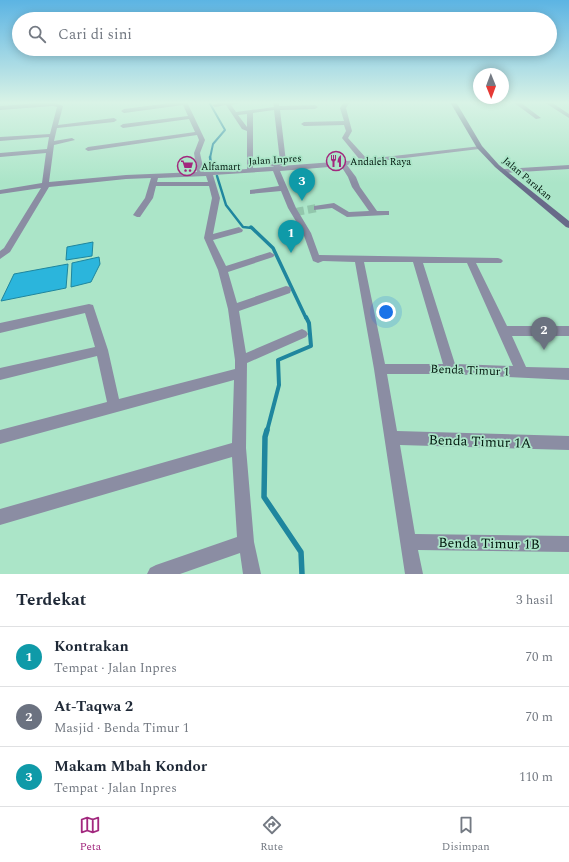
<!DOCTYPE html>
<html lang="id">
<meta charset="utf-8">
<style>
body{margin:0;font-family:Spectral,serif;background:#f2f2f3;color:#1f2937}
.compass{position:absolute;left:473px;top:68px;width:36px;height:36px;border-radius:50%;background:#fff;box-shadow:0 2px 10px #0003;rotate:179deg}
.you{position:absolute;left:386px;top:312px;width:14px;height:14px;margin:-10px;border:3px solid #fff;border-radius:50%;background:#1a73e8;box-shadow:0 0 0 6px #1a73e833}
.badge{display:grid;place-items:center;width:26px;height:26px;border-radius:50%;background:#a2287e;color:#fff;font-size:13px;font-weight:700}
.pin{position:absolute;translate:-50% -33px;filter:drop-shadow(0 1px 2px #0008)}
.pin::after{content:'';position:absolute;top:21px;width:14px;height:12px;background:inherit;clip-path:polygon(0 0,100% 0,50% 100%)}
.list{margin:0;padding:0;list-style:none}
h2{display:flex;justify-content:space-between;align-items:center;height:52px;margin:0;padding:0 16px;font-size:17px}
h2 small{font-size:13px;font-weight:400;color:#747a83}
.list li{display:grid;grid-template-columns:26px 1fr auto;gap:12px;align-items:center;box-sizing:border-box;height:60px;padding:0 16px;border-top:1px solid #e0e1e3}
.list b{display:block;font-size:15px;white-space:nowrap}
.list p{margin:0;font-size:13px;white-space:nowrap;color:#747a83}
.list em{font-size:13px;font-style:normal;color:#747a83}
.icon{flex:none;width:22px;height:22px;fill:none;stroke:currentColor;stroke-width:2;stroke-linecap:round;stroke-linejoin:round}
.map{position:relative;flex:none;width:569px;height:574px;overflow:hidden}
.search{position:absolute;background:#fff;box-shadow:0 2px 10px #0003;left:12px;right:12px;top:12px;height:44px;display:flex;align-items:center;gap:10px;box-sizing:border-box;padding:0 14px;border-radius:22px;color:#747a83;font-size:15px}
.sheet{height:232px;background:#fff}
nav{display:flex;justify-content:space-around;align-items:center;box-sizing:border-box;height:56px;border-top:1px solid #e0e1e3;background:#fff;font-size:11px;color:#747a83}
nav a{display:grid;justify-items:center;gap:2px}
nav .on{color:#a2287e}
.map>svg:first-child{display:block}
</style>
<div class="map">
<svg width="569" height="574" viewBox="0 0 569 574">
<rect width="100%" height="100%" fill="#abe5c8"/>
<path fill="#2bb5dc" stroke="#1f869e" d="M93,242L92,256L66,260L67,247Z
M99,257L100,264L91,282L71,287L72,263Z
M68,264L66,288L1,301L14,274Z"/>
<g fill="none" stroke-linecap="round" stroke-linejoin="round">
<path stroke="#1f869e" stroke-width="2" d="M209,102L225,130L213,144L210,158"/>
<path stroke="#1f869e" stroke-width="2.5" d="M210,157L212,170
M217,176L226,205L243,227L252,228"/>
<path stroke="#1f869e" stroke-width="3.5" d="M251,227L273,248L306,318"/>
<path stroke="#1f869e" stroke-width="4" d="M267,431L279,385L278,360L311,346L309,323L306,317"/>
<path stroke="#1f869e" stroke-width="5.5" d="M267,430L265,437L264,497L301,552L302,574"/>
<path stroke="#92c6ac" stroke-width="8" stroke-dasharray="8 4" stroke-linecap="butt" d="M296,212L317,208"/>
<path fill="#8b8da3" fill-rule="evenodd" d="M53,102L63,106L58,125L114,118L117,120L114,122L57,128L54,141L72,138L75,140L54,145L49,182L126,175L197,172L194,153L199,140L197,135L88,151L85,149L88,147L195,132L189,119L123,128L120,126L123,124L188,116L183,105L124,113L121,111L124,109L178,102H187L205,140L200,153L204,172L247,169V131L242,129L226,105L215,107L212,105L225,102H242L231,105L236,112L274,107L273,102H279V106L315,105L318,107L315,109L280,110L286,162C282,167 273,168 268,164L271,162L280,161L274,110L253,113V168L360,160L342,138L346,131L344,125L304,126L301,124L304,122L344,121L340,108L344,102H350L346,108L352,131L348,138L367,159L481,146V148L479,149L347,165L356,177L360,187L377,211H389V215H386L347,217L332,208L314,210V206L334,203L349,212L369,211L352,187L348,177L341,166L280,171L296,208L311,233L319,255L498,258L501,259L503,261L501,263H476L507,326H569V336H512L526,367L569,368V380L451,374H387L397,431L569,436V450L400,445L415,534L569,536V552L418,550L423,574H405L374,369L355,262L323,261L318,263L313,261L303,233L288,208L281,191L250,194V190L279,186L273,171L213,175L220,198L213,234L239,227L243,230L242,232L213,240L226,266L270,252L275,255L273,257L228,272L237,303L286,286L290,287L291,290L290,293L239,311L246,353L302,329L306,331L308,334L306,337L247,363L246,448L254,542L261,574H243L240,553L180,574H147L150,568L156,565L237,537L232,457L0,525V509L232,443L234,380L0,444V430L107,402L97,356L0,380V368L95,347L85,313L0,333V323L89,304L93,305L108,350L119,399L235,369V360L228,309L218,270L204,238L212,198L209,186H156L153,198L140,217H137L133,215L145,198L151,178L126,179L49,187L10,252L0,259V251L4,248L41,188L0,194V190L42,183L46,153L0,157V153L47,149L49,137L0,141V137L50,134L57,107L53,106L0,110V106ZM247,114V127L238,115ZM206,176L208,182H157L158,178ZM364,262H413L443,364H385ZM423,263H467L513,366L455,364Z
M513,102H520L541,118L536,119Z
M544,102H551L569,114V118Z
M569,165V169L504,173L500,171L504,169Z"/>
<path fill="#686a89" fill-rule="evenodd" d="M450,102H456L482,146L499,165L569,221V228L566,227L495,167L477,148Z"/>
</g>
<linearGradient id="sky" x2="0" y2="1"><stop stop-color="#5cb4e3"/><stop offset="0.56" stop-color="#d9f3e6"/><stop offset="1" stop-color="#d9f3e6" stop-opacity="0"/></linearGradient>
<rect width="569" height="183" fill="url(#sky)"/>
<defs>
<g id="restaurant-ring" transform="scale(1)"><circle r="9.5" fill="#abe5c8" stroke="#a2287e" stroke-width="1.5"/><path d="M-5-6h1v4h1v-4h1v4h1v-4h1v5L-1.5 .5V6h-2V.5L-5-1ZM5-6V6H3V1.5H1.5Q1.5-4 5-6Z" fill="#a2287e"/></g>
<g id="supermarket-ring" transform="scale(1)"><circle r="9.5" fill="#abe5c8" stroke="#a2287e" stroke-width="1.5"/><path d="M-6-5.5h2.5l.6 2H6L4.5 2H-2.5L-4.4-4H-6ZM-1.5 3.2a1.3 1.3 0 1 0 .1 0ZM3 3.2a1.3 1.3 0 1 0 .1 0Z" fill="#a2287e"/></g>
</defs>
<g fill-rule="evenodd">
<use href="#restaurant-ring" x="336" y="161"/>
<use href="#supermarket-ring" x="187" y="166"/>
</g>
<g text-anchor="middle" stroke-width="3.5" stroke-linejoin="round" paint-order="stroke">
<g font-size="10" fill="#02180e" stroke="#abe5c8">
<text transform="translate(275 159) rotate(-4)" y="4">Jalan Inpres</text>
<text transform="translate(528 178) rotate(40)" y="4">Jalan Parakan</text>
</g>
<g font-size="10" fill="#02180e" stroke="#abe5c8" text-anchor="start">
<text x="350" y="165">Andaleh Raya</text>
<text x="201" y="170">Alfamart</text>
</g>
<g font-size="12" fill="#02180e" stroke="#abe5c8">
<text transform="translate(470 370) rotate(2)" y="4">Benda Timur 1</text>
</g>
<g font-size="14" fill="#02180e" stroke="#abe5c8">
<text transform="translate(480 441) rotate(2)" y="5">Benda Timur 1A</text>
<text transform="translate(489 543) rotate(1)" y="5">Benda Timur 1B</text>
</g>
</g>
</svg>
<svg class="compass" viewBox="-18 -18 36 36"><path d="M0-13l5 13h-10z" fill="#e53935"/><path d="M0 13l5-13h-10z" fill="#747a83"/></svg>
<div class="you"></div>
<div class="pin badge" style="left:291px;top:253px;background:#0f9aa8">1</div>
<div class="pin badge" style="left:544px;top:350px;background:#6b7280">2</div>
<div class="pin badge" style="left:302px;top:201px;background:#0f9aa8">3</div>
<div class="search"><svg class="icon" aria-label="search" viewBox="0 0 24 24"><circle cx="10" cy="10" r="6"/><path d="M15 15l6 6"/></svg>Cari di sini</div>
</div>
<section class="sheet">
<h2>Terdekat<small>3 hasil</small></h2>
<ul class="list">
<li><span class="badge" style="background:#0f9aa8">1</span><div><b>Kontrakan</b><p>Tempat · Jalan Inpres</p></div><em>70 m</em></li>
<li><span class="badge" style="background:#6b7280">2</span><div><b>At-Taqwa 2</b><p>Masjid · Benda Timur 1</p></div><em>70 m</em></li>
<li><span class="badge" style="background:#0f9aa8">3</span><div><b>Makam Mbah Kondor</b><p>Tempat · Jalan Inpres</p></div><em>110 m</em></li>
</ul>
</section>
<nav>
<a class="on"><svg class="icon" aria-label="map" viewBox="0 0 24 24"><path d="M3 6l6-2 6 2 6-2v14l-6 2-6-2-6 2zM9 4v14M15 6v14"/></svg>Peta</a>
<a><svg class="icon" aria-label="directions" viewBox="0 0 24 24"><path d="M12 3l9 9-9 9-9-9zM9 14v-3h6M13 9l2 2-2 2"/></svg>Rute</a>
<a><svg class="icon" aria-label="saved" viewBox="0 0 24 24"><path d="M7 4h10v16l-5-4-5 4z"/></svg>Disimpan</a>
</nav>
